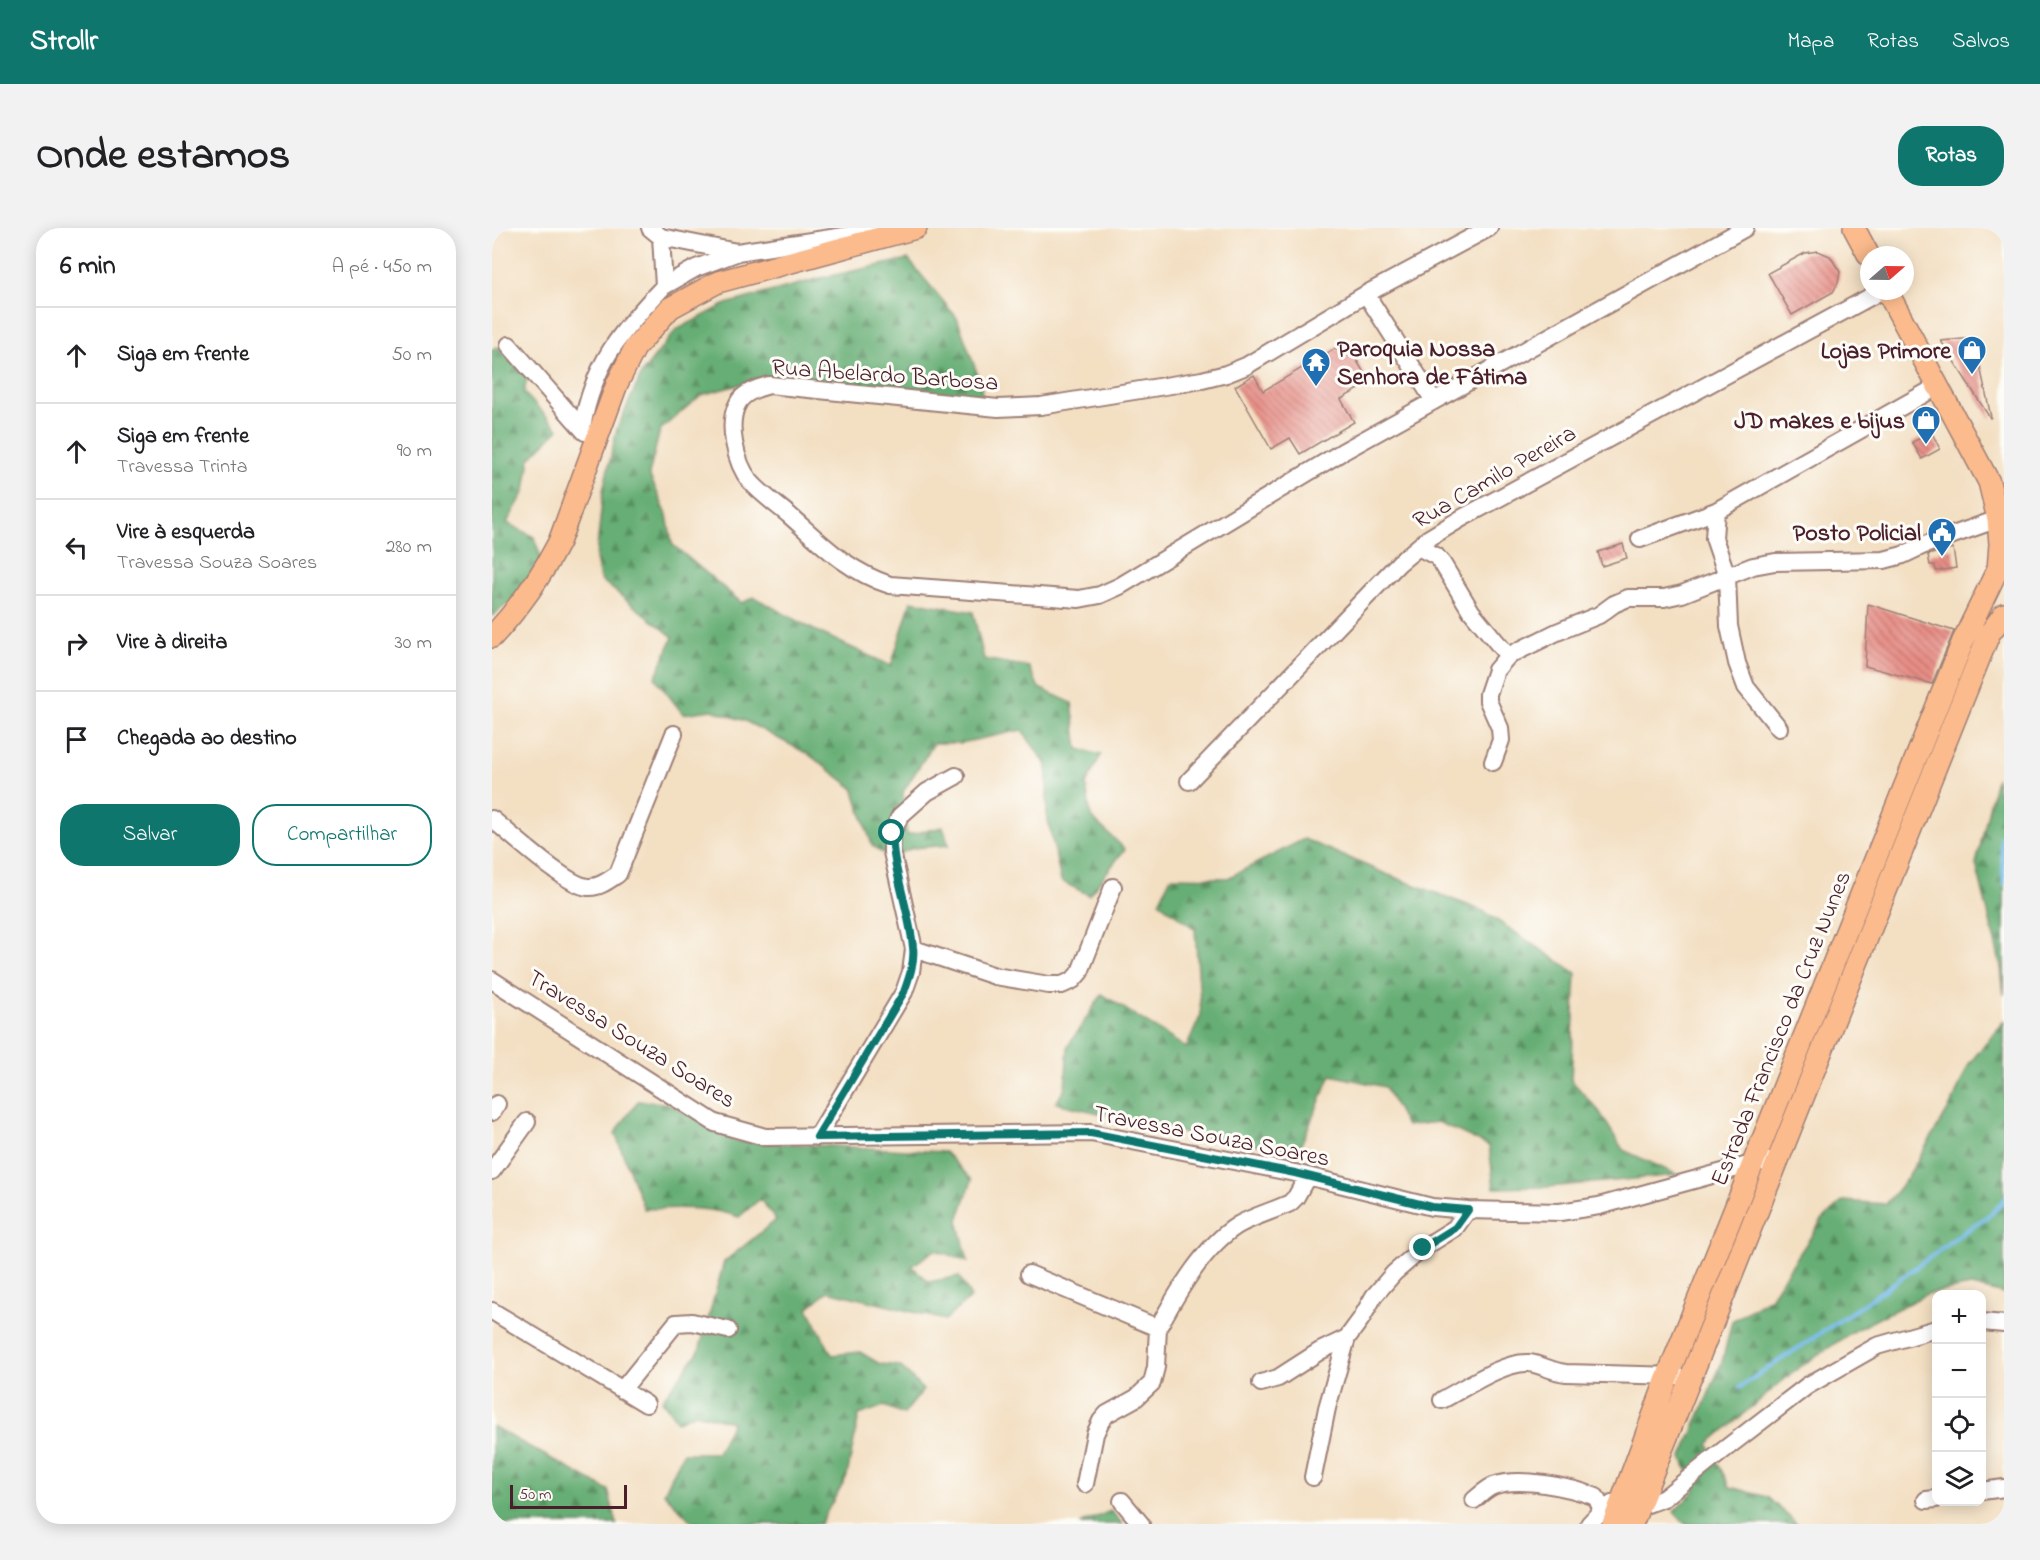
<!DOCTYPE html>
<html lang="pt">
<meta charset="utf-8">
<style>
body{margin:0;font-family:"Indie Flower",sans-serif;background:#f2f2f2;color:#202124}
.controls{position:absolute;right:18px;bottom:18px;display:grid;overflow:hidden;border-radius:12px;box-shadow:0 3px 15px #0003}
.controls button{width:54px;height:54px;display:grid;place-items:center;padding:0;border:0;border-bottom:2px solid #e0e0e0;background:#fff;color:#202124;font:30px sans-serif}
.compass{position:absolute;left:1368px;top:18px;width:54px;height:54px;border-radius:50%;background:#fff;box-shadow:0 3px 15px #0003;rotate:70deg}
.scale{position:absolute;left:18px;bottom:15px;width:117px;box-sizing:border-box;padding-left:6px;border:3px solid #4a1f2b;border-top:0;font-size:16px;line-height:21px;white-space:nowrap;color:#4a1f2b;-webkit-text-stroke:4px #fdfcf7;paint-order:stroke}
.stop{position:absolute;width:18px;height:18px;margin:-14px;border:4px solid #0f766e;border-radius:50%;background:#fff}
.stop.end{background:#0f766e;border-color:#fff;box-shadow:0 2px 6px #0008}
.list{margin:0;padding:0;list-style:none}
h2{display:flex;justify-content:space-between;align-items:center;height:78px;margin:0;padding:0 24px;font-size:26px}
h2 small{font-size:20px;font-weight:400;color:#757577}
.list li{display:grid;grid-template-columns:39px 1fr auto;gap:18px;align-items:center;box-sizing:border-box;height:96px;padding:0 24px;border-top:2px solid #e0e0e0}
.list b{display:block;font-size:22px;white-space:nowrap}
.list p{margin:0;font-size:20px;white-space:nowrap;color:#757577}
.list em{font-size:20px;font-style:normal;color:#757577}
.actions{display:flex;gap:12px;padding:18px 24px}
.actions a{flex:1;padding:14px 0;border:2px solid #0f766e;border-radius:24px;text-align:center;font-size:21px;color:#0f766e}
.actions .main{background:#0f766e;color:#fff}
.icon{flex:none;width:33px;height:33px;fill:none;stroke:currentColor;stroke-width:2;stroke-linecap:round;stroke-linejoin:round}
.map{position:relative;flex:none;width:1512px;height:1296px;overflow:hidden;border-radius:24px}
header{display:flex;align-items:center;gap:36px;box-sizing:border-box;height:84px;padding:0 30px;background:#0f766e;color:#fff}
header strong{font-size:28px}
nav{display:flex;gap:33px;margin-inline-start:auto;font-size:21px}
.intro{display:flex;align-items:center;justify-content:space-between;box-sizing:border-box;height:144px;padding:0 36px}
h1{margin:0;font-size:42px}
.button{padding:15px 27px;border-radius:24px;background:#0f766e;color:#fff;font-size:21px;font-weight:700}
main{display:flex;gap:36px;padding:0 36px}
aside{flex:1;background:#fff;border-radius:24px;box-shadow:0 3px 15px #0003}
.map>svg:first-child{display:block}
</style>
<header>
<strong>Strollr</strong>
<nav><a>Mapa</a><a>Rotas</a><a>Salvos</a></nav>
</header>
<div class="intro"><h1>Onde estamos</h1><a class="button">Rotas</a></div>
<main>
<aside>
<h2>6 min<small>A pé · 450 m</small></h2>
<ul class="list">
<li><svg class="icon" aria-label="ahead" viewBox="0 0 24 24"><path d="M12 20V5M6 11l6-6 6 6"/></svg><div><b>Siga em frente</b></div><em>50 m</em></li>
<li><svg class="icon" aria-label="ahead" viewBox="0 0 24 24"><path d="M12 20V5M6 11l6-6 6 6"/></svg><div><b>Siga em frente</b><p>Travessa Trinta</p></div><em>90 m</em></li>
<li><svg class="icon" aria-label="left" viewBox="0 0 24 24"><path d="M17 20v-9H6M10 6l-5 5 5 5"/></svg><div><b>Vire à esquerda</b><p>Travessa Souza Soares</p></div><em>280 m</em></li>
<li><svg class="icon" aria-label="right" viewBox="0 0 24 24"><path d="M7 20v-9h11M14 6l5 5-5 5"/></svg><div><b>Vire à direita</b></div><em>30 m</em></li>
<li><svg class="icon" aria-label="arrive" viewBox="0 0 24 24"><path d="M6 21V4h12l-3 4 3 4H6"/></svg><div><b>Chegada ao destino</b></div></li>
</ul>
<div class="actions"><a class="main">Salvar</a><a>Compartilhar</a></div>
</aside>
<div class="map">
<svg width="1512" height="1296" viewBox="0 0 1512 1296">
<defs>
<pattern id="forest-firs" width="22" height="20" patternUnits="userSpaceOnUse" patternTransform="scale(1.5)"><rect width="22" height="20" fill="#66ae74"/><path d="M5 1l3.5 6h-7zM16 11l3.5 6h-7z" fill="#568d5f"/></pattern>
<pattern id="building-back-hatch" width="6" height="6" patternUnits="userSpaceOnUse" patternTransform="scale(1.5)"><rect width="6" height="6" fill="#e78e86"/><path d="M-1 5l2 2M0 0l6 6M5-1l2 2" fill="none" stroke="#bd736e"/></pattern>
</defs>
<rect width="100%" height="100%" fill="#fdfcf7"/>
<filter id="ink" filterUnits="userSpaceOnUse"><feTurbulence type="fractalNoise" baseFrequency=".0167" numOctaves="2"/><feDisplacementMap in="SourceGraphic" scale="12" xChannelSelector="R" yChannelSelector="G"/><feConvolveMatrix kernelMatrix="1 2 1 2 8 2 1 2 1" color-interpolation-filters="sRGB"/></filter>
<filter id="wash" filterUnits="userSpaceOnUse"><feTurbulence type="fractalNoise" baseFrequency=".008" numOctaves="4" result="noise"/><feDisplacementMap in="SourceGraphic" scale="24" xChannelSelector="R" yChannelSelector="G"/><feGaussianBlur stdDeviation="1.35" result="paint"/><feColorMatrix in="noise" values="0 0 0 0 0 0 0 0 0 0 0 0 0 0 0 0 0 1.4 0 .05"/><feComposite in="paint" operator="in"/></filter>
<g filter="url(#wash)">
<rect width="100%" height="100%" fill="#f3dfc2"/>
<path fill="url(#forest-firs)" stroke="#586650" stroke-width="1.5" d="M416,31L465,90L489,156L490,172L265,152L209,167L168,202L157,246L175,287L180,316L250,375L262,369L322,402L399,438L419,373L481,384L492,431L537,439L547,460L580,475L586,521L609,527L594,556L599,589L633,621L597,667L569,653L555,587V538L530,502L469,515H442L411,564L415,607L451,599L457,617L421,620L397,630L380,617L361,560L316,526L253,493L220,482L191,486L163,450L181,409L108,351L104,330L111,263L125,201L150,145L184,102L234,76L329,50Z
M6,119L36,145L32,165L67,201L38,230L33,263L15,295L42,309L50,333L26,368L0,388V121Z
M1504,550L1512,588V767L1509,738L1484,636Z
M812,611L894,646L991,683L1084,745L1079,852L1107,883L1131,922L1186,947L1056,959L1002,960L997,918L946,894L914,898L893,859L839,847L807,921L718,911L564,875L573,860L576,818L610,766L694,820L709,787L703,701L667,674L679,649L736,650Z
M1512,793V1066L1479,1058L1435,1066L1363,1102L1301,1144L1216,1216L1238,1259L1275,1269L1305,1296H1193L1182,1284L1203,1262L1190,1229L1230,1134L1240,1093L1278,1070L1330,992L1351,973L1394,976L1415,950L1459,877L1477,836Z
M146,873L175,875L243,913L453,924L480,952L466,992L476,1033L443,1022L420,1038L437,1054L467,1048L479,1069L453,1092L336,1063L316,1080L340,1127L368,1124L388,1136L408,1138L431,1162L412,1186L392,1178L367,1187L355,1248L328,1296H202L172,1265L191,1225H225L240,1194L204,1185L185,1193L170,1172L207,1123L232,1034L284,992L268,971L247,989C216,978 185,980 152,981L123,905Z
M0,1198L116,1262L125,1296H0Z
M619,1283L631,1296H588Z"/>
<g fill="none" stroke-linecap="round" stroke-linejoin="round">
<path stroke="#6fb8e7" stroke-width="4.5" d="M1509,609L1512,655
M1248,1159C1320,1110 1393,1064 1462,1011C1480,997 1500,990 1512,971"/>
</g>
<g id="blocks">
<path fill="url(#building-back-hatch)" d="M1326,23L1338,28L1348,44L1346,55L1341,64L1300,87L1276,45L1313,25Z
M1482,110L1499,189L1498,190L1449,113Z
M854,114L878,155L849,171L862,194L808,226L798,210L779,221L743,158L762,147L771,163Z
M1440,205L1448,221L1430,231L1420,214Z
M1131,316L1135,330L1110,338L1106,324Z
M1461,320L1464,340L1444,343L1443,337H1438L1436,327Z
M1376,376L1462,403L1440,456L1373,438Z"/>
</g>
</g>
<g filter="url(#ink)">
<use href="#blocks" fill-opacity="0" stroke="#9e7f76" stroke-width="1.5"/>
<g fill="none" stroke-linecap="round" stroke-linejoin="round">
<g stroke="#9e7f76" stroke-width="20">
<path id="minor" d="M158,0L169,9L245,24L379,4
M997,0L874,66L754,138L734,146L710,152L549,178L506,180L277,157C266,160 252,164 246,175C234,196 244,236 258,253C269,266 284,276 297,287C330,316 355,343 398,357L587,371L608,367L628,358L850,224L1253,0
M172,58L204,40L244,25
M874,66L942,173
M17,117L93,204
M90,199C102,135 128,104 172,58L169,9
M1224,283L1222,310L1235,348L1237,398L1245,435L1254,459L1287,500
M1148,311L1224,283L1446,158
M926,319L944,328L950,335L979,383L1016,428
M1001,534L1009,512L1008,500L996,473V466L1004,442L1016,428L1065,404L1107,387L1122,376L1136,370H1172L1190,366L1261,338L1283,334L1392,332L1411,327L1430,318L1506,291H1512
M697,553L907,335L937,310L970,290L1389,63
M0,591C19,606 75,658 96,659C107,660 117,652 126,646L182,506
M422,721L503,748L557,757H570L581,752L588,744L621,659
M0,752L223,895L273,909L599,905L803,945L940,979L976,982L1068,984L1107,978L1260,936L1286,931
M0,884L5,876
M325,909L412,764L419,744L422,721L400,624V605L408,588L435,564L464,548
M0,943L35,894
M537,1046L666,1100L664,1139L660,1155L644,1170L615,1186L609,1193L603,1206L593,1256
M0,1083L154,1176
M1490,1094L1512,1096
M666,1100C685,1065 712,1018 746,997C762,988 781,983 798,975L804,969L815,949
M769,1155L786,1150L828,1123L855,1110L869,1091L882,1068L902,1045L931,1020L963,1000L976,982
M130,1162L184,1095L200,1094L236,1102
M950,1172C973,1160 1012,1133 1037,1135C1048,1136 1061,1144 1074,1145L1185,1148
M821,1249L835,1180L855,1110
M1490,1263L1512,1260
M982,1272C988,1267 994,1261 1001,1258C1026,1248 1079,1259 1104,1269L1110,1282
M1434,1272L1444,1271
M630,1273L649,1296
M1097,1296L1110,1282L1120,1276L1129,1275L1147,1279L1172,1270L1233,1221L1315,1158L1385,1118L1444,1101"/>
</g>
<g stroke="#9e7f76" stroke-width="24">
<path id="major" d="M1362,0L1377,28
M1395,63L1497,254L1506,291L1508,316L1506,342
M0,409C27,380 49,349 67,314L125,156L143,120L178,80L226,54L424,0
M1121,1296L1180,1137L1471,413L1512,328
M1140,1296L1497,406L1512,386"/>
</g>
<use href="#minor" stroke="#fff" stroke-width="16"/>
<use href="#major" stroke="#fbbb8d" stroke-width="21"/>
</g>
</g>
<g fill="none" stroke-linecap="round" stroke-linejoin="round" filter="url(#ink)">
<path stroke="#0f766e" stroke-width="8" d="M400,605C401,644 417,680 421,719C423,734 417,750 412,764L325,909L599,905L803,945L940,979L976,982L963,1000L931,1020"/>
</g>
<defs>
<g id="shop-pin" transform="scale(1.5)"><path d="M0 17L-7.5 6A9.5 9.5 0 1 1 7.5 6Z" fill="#1f6fb2" stroke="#fdfcf7"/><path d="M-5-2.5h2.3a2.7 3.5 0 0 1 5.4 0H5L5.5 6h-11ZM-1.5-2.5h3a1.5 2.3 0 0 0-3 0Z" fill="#fff"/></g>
<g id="temple-pin" transform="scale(1.5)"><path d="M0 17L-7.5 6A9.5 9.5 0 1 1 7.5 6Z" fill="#1f6fb2" stroke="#fdfcf7"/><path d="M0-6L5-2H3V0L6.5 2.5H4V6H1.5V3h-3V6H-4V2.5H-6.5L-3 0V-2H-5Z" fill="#fff"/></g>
<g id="civic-pin" transform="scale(1.5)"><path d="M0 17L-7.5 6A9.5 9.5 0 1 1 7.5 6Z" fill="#1f6fb2" stroke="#fdfcf7"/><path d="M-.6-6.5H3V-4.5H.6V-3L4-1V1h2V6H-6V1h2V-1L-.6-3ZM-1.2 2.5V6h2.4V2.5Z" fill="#fff"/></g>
</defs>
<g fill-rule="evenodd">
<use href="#shop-pin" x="1480" y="122"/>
<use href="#temple-pin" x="824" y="134"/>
<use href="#shop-pin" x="1434" y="192"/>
<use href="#civic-pin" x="1450" y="304"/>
</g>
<g text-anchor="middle" stroke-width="6" stroke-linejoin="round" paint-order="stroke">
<g font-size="24" font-weight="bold" fill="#4a1f2b" stroke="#fdfcf7" text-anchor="end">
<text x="845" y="128" text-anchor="start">Paroquia Nossa<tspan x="845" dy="28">Senhora de Fátima</tspan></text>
<text x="1459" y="130">Lojas Primore</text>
<text x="1413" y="200">JD makes e bijus</text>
<text x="1429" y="312">Posto Policial</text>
</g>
<g font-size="24" fill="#4a1f2b" stroke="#fdfcf7">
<text transform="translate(393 146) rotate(4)" y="8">Rua Abelardo Barbosa</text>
<text transform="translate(1002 248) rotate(-30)" y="8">Rua Camilo Pereira</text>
<text transform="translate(1288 800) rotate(-68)" y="8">Estrada Francisco da Cruz Nunes</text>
<text transform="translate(140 810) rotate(32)" y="8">Travessa Souza Soares</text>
<text transform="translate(720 907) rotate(11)" y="8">Travessa Souza Soares</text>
</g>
</g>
</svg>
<div class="controls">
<button>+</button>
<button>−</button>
<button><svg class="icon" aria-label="locate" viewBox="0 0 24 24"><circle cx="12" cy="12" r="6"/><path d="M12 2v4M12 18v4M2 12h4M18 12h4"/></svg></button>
<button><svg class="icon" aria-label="layers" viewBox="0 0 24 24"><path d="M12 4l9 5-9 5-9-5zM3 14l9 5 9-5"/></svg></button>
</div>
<svg class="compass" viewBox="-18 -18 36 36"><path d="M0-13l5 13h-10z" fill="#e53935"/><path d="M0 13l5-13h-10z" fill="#757577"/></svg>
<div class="scale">50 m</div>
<div class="stop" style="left:400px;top:605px"></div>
<div class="stop end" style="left:931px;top:1020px"></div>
</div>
</main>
